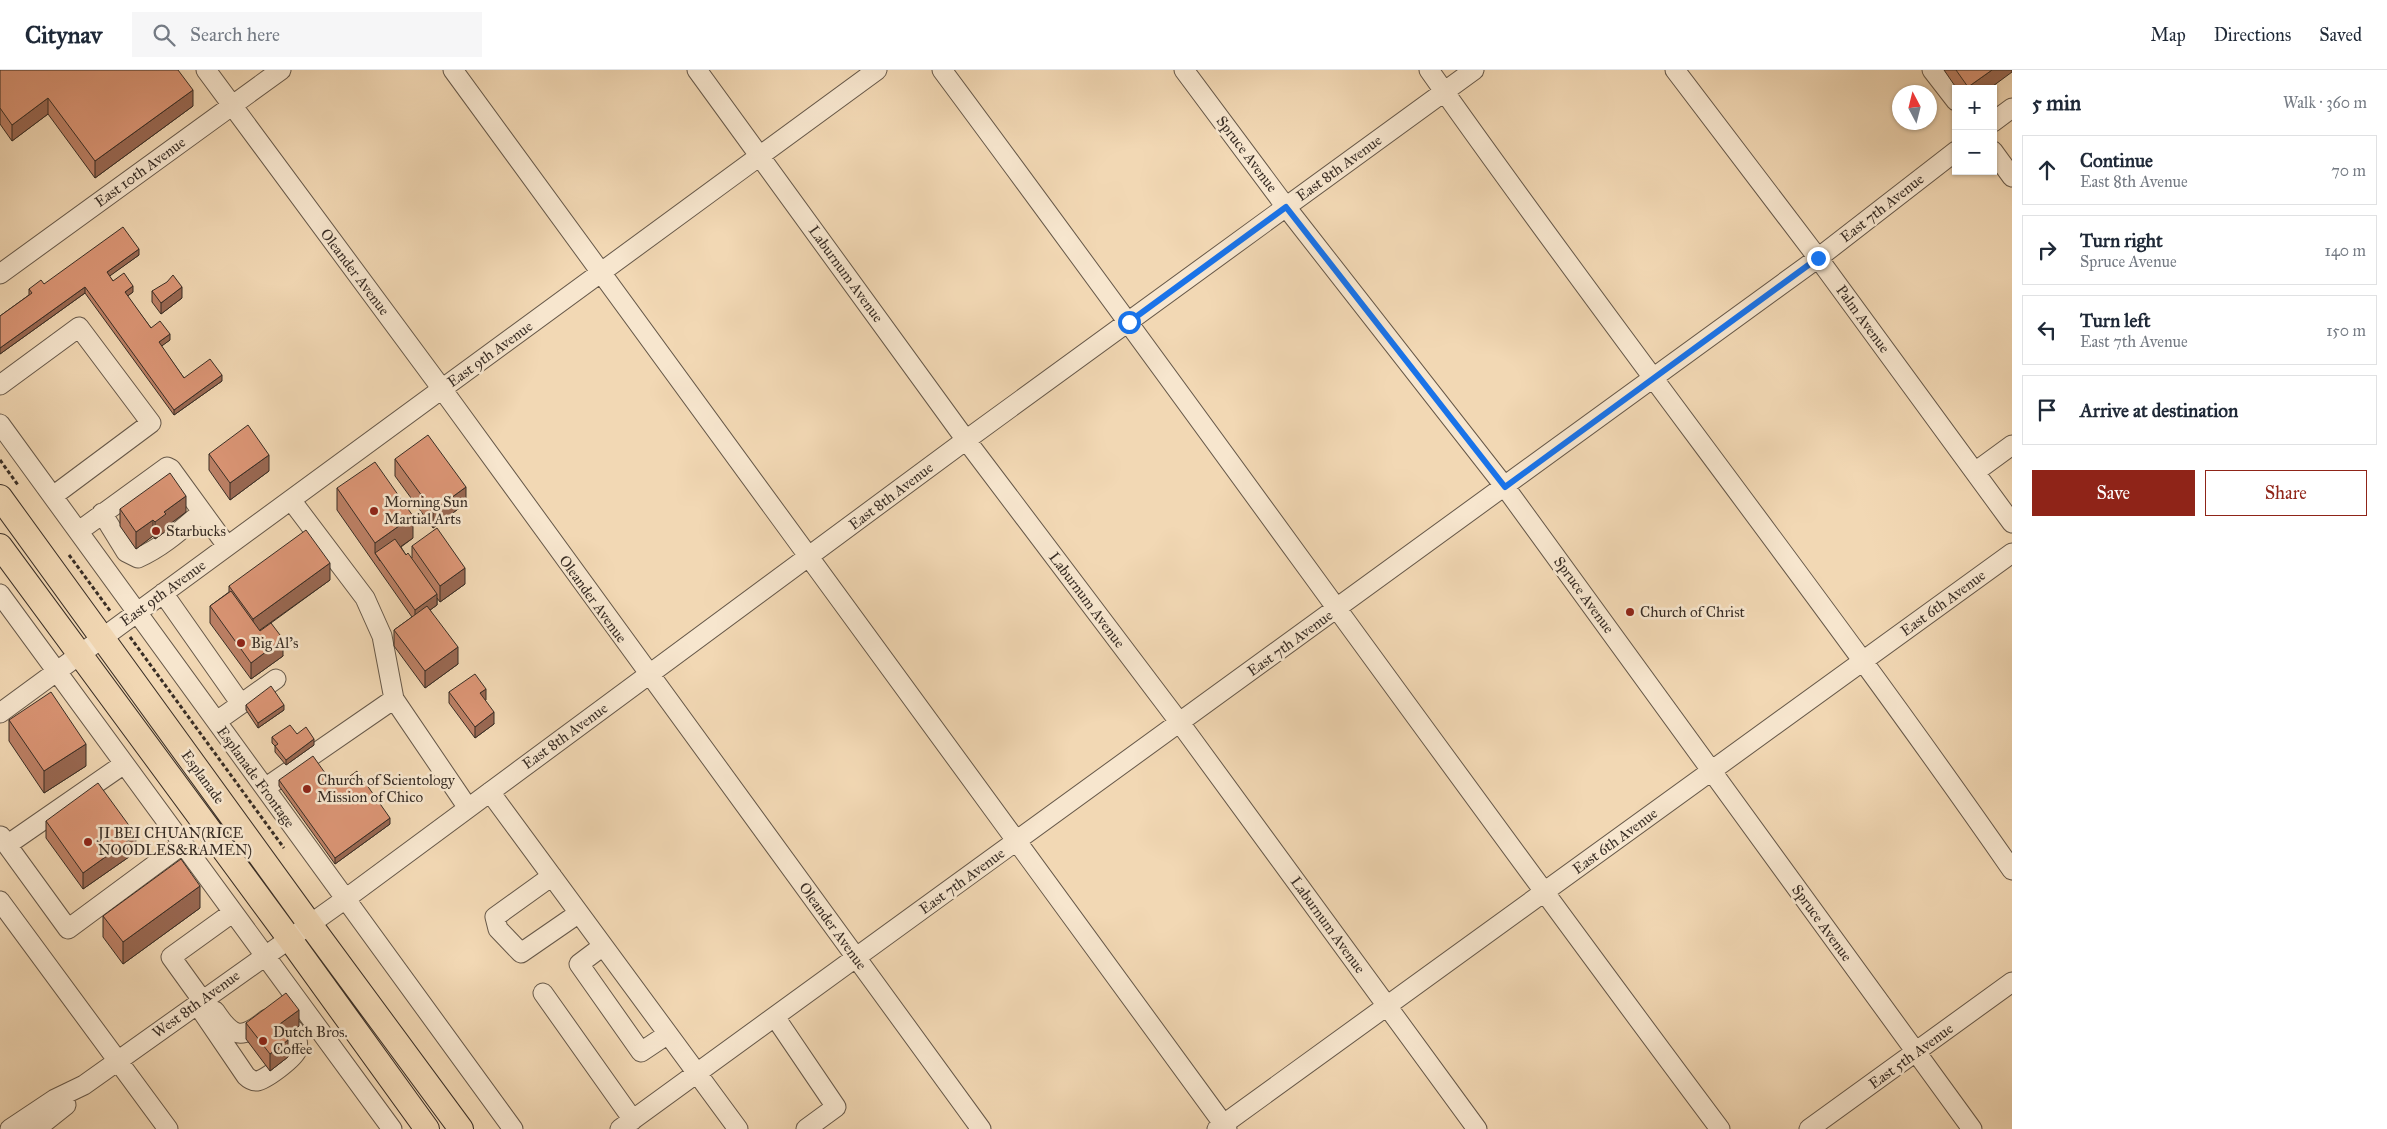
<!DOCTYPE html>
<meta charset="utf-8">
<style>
body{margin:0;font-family:"IM FELL Great Primer",serif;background:#f6f6f7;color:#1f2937}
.controls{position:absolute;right:15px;top:15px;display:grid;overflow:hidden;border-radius:0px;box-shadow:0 1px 4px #0004}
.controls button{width:45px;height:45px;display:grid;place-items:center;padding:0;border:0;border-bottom:1px solid #e0e1e3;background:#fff;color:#1f2937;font:25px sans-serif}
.compass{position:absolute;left:1892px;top:15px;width:45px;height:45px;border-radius:50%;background:#fff;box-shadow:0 1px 4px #0004;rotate:353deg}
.stop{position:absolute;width:15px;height:15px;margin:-11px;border:4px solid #1a73e8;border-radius:50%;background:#fff}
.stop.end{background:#1a73e8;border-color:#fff;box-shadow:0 1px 5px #0008}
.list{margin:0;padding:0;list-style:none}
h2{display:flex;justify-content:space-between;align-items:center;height:65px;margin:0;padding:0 20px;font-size:21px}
h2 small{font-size:16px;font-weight:400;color:#747a83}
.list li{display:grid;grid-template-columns:32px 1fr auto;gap:15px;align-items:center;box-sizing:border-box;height:70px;margin:0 10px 10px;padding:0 10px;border:1px solid #e0e1e3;border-radius:0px}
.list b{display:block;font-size:19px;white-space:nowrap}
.list p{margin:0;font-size:16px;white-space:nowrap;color:#747a83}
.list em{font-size:16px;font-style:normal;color:#747a83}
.actions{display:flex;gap:10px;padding:15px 20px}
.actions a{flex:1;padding:11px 0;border:1px solid #8f2418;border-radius:0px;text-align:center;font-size:18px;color:#8f2418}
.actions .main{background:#8f2418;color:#fff}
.icon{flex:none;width:28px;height:28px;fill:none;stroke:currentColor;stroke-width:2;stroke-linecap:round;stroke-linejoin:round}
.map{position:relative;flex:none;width:2012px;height:1059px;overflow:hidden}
header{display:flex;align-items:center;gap:30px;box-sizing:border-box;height:70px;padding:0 25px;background:#fff;border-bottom:1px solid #e0e1e3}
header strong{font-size:24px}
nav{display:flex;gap:28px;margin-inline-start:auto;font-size:18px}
.search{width:350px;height:45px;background:#f6f6f7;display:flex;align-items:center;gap:12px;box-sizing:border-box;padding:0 18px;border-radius:0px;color:#747a83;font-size:19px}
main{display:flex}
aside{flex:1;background:#fff}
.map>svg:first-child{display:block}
</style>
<header>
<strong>Citynav</strong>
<div class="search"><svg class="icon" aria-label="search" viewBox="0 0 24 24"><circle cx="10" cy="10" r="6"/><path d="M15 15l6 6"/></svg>Search here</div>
<nav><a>Map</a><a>Directions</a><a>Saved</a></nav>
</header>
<main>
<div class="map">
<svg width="2012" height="1059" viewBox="0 0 2012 1059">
<rect width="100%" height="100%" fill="#f2d8b4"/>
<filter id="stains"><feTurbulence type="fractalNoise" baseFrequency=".004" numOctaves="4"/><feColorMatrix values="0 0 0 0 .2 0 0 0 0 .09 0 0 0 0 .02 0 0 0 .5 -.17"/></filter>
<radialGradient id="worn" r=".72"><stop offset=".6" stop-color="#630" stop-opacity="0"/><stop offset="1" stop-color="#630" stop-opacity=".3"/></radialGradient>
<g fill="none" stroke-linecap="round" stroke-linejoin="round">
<g stroke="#665849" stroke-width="21">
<path id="minor" d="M206,0L442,319L981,1059
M453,0L1227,1059
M697,0L966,370L1180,653L1477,1059
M942,0C1203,351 1457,708 1720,1059
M1184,0L1286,137L1505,417L1972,1059
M1429,0C1619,270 1824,529 2012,800
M1675,0L1818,188L2012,453
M1932,0L1956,31
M1993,52L2012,38
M1993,81L2012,107
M0,204L281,0
M0,315L79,257L151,353L53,426
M0,354C173,588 341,825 513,1059
M1975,402L2012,375
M291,430L365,528L382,566L394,629L468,738
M102,443L126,482L138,488C163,477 182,459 202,442
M79,461L167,397L171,399L227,476
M163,523L241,634
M0,524L392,1059
M0,643L877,0
M217,651L276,609
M265,718L394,629
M490,722L738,1059
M1,766L7,775L124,694
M7,775L68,859L183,774
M552,806L495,847L498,859L521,883L579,843
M0,831L168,1059
M603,876L579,894L641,982L668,964
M543,923L633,1050
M202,930L171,887L232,843
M197,934L246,1006C249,1009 252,1011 257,1011C265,1010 295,988 297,980C299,973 296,967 294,960
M215,941C233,968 241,970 267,949
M775,947L836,1037L806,1059
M10,1059L55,1029L84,1015L344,830L966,370L1474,0
M36,1059L66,1035
M620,1059L1818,188L1956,81
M1217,1059L2012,483
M1809,1059L2012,912"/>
</g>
<g stroke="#382d25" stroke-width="26">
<path id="major" d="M0,427L309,853L461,1059
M0,476L289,868L427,1059"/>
</g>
<path stroke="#382d25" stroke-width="3" stroke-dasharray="4 2.5" stroke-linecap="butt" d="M0,390L18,415
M69,485L111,542
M130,567L284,778"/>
<use href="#minor" stroke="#f7e6ce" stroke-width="19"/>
<use href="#major" stroke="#f2d8b4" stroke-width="24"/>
</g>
<path fill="#bc8065" stroke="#382d25" d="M0,0L193,36L95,108L48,44L12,71L0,54Z
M1944,0H2012L1989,19H1957Z
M139,185L109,206L113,211L133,222L127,226L151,258L170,270L161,276L184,308L222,311L174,345L85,223L0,284V246L29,225V219Z
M152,221L182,228L161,244L152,232Z
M209,384L269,401L230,430L209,400Z
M395,389L466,433L433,458L395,406Z
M337,418L413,468L401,477L406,485L412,488V476L465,514L440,532L437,528V535L430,540L458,594L425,618L394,576V560L412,547L337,440Z
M120,439L186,442L166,457V461L155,469L153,466L136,479L120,456Z
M330,510L271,553L283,586L251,609L210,553V536L229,522V516Z
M449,622L486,630H485L494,654L475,668L449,633Z
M246,635L284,640L258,658L246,640Z
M9,650L86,696L44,723L9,671Z
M297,664L314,675L286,695L275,682V676L272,673V667Z
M279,710L335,717L390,754L335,794L279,716Z
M46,751L136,782L83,819L46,768Z
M200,838L123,894L103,867V846Z
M246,953L299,956L285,966L288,987L270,1001L246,969Z"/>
<path fill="#996852" stroke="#382d25" d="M1992,0H2012V2L1989,19H1968V17Z
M193,20V36L95,108V91Z
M48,28V44L12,71V55Z
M139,179V185L107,208V202Z
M133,216V222L125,228V222Z
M85,217V223L0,284V278Z
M182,217V228L161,244V233Z
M170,264V270L159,278V272Z
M222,305V311L174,345V340Z
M269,385V401L230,430V413Z
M466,417V433L433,458V441Z
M186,426V442L166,457V461L155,469V452L164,442Z
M413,446V468L380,491L375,483V473Z
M153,450V466L136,479V462Z
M330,493V510L253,565V549Z
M465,498V514L440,532V516Z
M437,524V535L415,551V540Z
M283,569V586L251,609V593Z
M458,577V594L425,618V601Z
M486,619V630L480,634V623Z
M284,635V640L258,658V653Z
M494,642V654L475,668V657Z
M314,669V675L286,695V690Z
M86,674V696L44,723V701Z
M390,748V754L335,794V788Z
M136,765V782L83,819V803Z
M200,816V838L123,894V872Z
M299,940V956L277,972V956Z
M288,970V987L270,1001V984Z"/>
<path fill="#db9575" stroke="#382d25" d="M0,0H178L193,20L95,91L48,28L12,55L0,38Z
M1956,0H1992L1968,17Z
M123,157L139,179L107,202L113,211L124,203L133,216L125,222L151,258L160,251L170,264L159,272L184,308L210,289L222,305L174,340L85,217L0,278V246L32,223L29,219L41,210L44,214Z
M173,205L182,217L161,233L152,221L167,212Z
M248,355L269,385L230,413L209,384Z
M428,365L466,417L433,441L395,389Z
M375,392L413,446L375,473L337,418Z
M170,403L186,426L164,442L166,444L155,452L153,450L136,462L120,439Z
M437,458L465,498L440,516L412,476Z
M306,460L330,493L253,549L229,516Z
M395,469L406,485L408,483L437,524L415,540L375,483Z
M231,521L260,561L271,553L283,569L251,593L210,536Z
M427,536L458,577L425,601L394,560Z
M475,604L486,619L480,623L494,642L475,657L449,622Z
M271,616L284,635L258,653L246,635Z
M51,622L86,674L44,701L9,650Z
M290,655L297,664L306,657L314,669L286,690L275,676L278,674L272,667Z
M313,686L335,717L357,701L390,748L335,788L279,710Z
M98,713L136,765L83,803L46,751Z
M181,789L200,816L123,872L103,846Z
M286,923L299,940L277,956L288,970L270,984L246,953Z"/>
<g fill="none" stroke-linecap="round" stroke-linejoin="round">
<path stroke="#1a73e8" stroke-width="6" d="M1129,252L1286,137L1505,417L1818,188"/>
</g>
<g fill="#8f2418" stroke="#f7e6ce" stroke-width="2">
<circle cx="374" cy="441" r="5"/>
<circle cx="156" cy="461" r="5"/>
<circle cx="1630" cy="542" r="5"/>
<circle cx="241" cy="573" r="5"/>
<circle cx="307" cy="719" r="5"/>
<circle cx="88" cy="772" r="5"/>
<circle cx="263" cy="971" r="5"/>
</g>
<g text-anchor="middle" stroke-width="5" stroke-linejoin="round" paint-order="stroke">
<g font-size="15" fill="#382d25" stroke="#f7e6ce">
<text transform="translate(1247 84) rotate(53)" y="5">Spruce Avenue</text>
<text transform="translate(1339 98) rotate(-36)" y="5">East 8th Avenue</text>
<text transform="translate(140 102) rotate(-36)" y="5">East 10th Avenue</text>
<text transform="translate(1882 138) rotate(-38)" y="5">East 7th Avenue</text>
<text transform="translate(355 202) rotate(53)" y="5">Oleander Avenue</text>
<text transform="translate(846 204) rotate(54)" y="5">Laburnum Avenue</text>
<text transform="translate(1863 249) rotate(54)" y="5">Palm Avenue</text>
<text transform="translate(490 284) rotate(-36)" y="5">East 9th Avenue</text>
<text transform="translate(891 426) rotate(-37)" y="5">East 8th Avenue</text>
<text transform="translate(163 523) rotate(-36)" y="5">East 9th Avenue</text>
<text transform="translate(1584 525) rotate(54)" y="5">Spruce Avenue</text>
<text transform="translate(593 529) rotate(54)" y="5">Oleander Avenue</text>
<text transform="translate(1087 530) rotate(53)" y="5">Laburnum Avenue</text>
<text transform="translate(1943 533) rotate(-36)" y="5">East 6th Avenue</text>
<text transform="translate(1290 573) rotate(-36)" y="5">East 7th Avenue</text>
<text transform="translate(565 666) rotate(-36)" y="5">East 8th Avenue</text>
<text transform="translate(203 707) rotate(54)" y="5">Esplanade</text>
<text transform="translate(256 707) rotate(54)" y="5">Esplanade Frontage</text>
<text transform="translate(1615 771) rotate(-36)" y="5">East 6th Avenue</text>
<text transform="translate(962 811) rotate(-36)" y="5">East 7th Avenue</text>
<text transform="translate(1822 853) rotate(54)" y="5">Spruce Avenue</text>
<text transform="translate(1328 855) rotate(54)" y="5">Laburnum Avenue</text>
<text transform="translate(833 856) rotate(54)" y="5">Oleander Avenue</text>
<text transform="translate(196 934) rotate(-36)" y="5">West 8th Avenue</text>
<text transform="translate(1911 986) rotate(-36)" y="5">East 5th Avenue</text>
</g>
<g font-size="15" fill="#382d25" stroke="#f7e6ce" text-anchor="start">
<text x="384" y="437">Morning Sun<tspan x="384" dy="17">Martial Arts</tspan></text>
<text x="166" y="466">Starbucks</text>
<text x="1640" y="547">Church of Christ</text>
<text x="251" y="578">Big Al's</text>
<text x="317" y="715">Church of Scientology<tspan x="317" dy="17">Mission of Chico</tspan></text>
<text x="98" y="768">JI BEI CHUAN(RICE<tspan x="98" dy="17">NOODLES&amp;RAMEN)</tspan></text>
<text x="273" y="967">Dutch Bros.<tspan x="273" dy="17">Coffee</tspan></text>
</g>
</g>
<rect width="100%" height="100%" filter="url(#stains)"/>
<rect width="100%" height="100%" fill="url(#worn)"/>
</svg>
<div class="controls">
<button>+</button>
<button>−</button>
</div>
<svg class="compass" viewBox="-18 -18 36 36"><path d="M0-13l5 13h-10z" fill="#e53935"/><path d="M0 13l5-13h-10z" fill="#747a83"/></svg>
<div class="stop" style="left:1129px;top:252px"></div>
<div class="stop end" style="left:1818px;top:188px"></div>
</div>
<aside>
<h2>5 min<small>Walk · 360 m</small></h2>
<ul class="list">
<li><svg class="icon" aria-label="ahead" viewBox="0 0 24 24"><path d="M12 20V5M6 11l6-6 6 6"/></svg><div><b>Continue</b><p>East 8th Avenue</p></div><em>70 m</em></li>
<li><svg class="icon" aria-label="right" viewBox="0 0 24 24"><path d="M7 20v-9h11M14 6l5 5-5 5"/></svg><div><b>Turn right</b><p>Spruce Avenue</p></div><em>140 m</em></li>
<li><svg class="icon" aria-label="left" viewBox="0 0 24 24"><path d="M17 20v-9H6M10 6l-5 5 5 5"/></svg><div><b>Turn left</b><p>East 7th Avenue</p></div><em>150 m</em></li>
<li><svg class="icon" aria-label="arrive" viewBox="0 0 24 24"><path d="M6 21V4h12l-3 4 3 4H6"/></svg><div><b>Arrive at destination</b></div></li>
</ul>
<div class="actions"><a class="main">Save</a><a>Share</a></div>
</aside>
</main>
